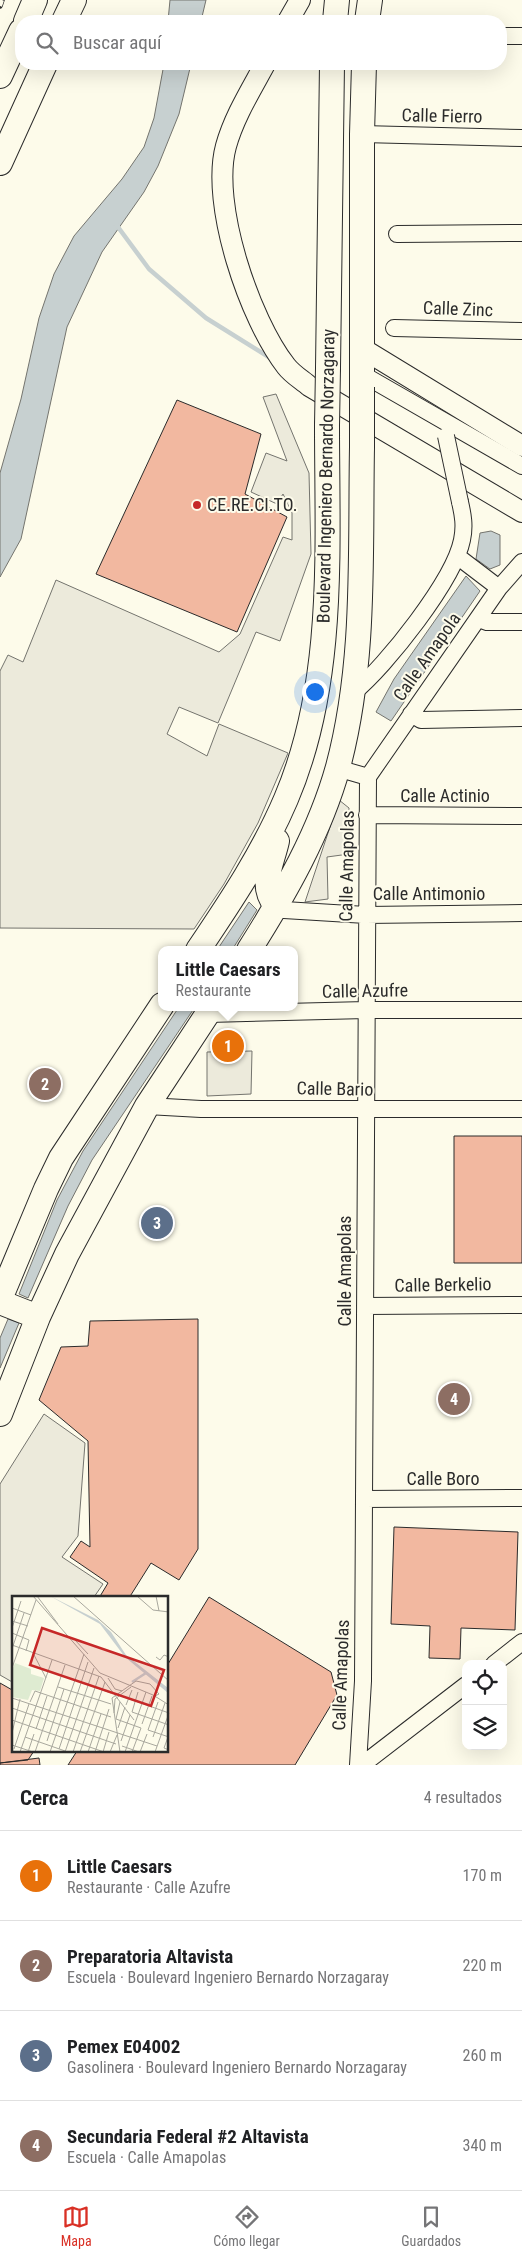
<!DOCTYPE html>
<html lang="es">
<meta charset="utf-8">
<style>
body{margin:0;font-family:"Roboto Condensed",sans-serif;background:#f6f6f6;color:#202124}
.controls{position:absolute;right:15px;bottom:15px;display:grid;overflow:hidden;border-radius:10px;box-shadow:0 5px 20px #0002}
.controls button{width:45px;height:45px;display:grid;place-items:center;padding:0;border:0;border-bottom:1px solid #e0e0e0;background:#fff;color:#202124;font:25px sans-serif}
.you{position:absolute;left:314px;top:691px;width:18px;height:18px;margin:-12px;border:4px solid #fff;border-radius:50%;background:#1a73e8;box-shadow:0 0 0 8px #1a73e833}
.badge{display:grid;place-items:center;width:32px;height:32px;border-radius:50%;background:#d93025;color:#fff;font-size:16px;font-weight:700}
.pin{position:absolute;translate:-50% -50%;border:2px solid #fff;box-shadow:0 1px 5px #0006}
.popup{position:absolute;left:158px;top:946px;width:140px;height:65px;box-sizing:border-box;display:grid;place-content:center;border-radius:10px;background:#fff;filter:drop-shadow(0 1px 4px #0005);font-size:16px;white-space:nowrap;color:#757577}
.popup b{font-size:19px;color:#202124}
.popup::after{content:'';position:absolute;left:50%;top:100%;margin-left:-10px;border:10px solid transparent;border-top-color:#fff}
.list{margin:0;padding:0;list-style:none}
h2{display:flex;justify-content:space-between;align-items:center;height:65px;margin:0;padding:0 20px;font-size:21px}
h2 small{font-size:16px;font-weight:400;color:#757577}
.list li{display:grid;grid-template-columns:32px 1fr auto;gap:15px;align-items:center;box-sizing:border-box;height:90px;padding:0 20px;border-top:1px solid #e0e0e0}
.list b{display:block;font-size:19px;white-space:nowrap}
.list p{margin:0;font-size:16px;white-space:nowrap;color:#757577}
.list em{font-size:16px;font-style:normal;color:#757577}
.icon{flex:none;width:28px;height:28px;fill:none;stroke:currentColor;stroke-width:2;stroke-linecap:round;stroke-linejoin:round}
.map{position:relative;flex:none;width:522px;height:1765px;overflow:hidden}
.search{position:absolute;background:#fff;box-shadow:0 5px 20px #0002;left:15px;right:15px;top:15px;height:55px;display:flex;align-items:center;gap:12px;box-sizing:border-box;padding:0 18px;border-radius:20px;color:#757577;font-size:19px}
.sheet{height:425px;background:#fff}
nav{display:flex;justify-content:space-around;align-items:center;box-sizing:border-box;height:70px;border-top:1px solid #e0e0e0;background:#fff;font-size:14px;color:#757577}
nav a{display:grid;justify-items:center;gap:2px}
nav .on{color:#d93025}
.map>svg:first-child{display:block}
</style>
<div class="map">
<svg width="522" height="1765" viewBox="0 0 522 1765">
<rect width="100%" height="100%" fill="#fdfbea"/>
<path fill="#eceadb" stroke="#74746e" d="M276,394L309,473L311,554L280,641L256,632L218,723L179,707L167,734L207,756L219,724L288,753L258,823L224,884L194,929L0,928V671L8,655L23,662L56,580L219,652L240,634L283,537L292,540V513L283,494L277,504L251,492L266,453L287,461L263,397Z
M339,800L349,808V854L327,857L328,899L305,902Z
M252,1051L251,1094L207,1096V1052Z
M44,1414L85,1443L78,1536L62,1557L103,1584L94,1597L14,1598V1683L0,1675V1484Z"/>
<path fill="#c7d0d0" stroke="#74746e" d="M170,0H206L201,21H168Z
M164,64H191L179,114L158,166L144,192L102,252L67,327L21,539L0,577V473L21,399L39,318L54,274L74,236L122,179L144,147L154,118Z
M491,531L500,535V565L490,569L476,559L480,533Z
M466,576L480,591L391,721L376,712L394,679Z
M249,902L257,910L232,950H217Z
M179,1007H195L92,1160L68,1206L28,1298L19,1294L57,1200L83,1151Z
M8,1319L19,1323L0,1368V1338Z"/>
<g fill="none" stroke-linecap="round" stroke-linejoin="round">
<path stroke="#c7d0d0" stroke-width="4.5" d="M115,223L149,269L206,318L272,359"/>
</g>
<path fill="#f2b8a0" stroke="#2b2b2b" d="M177,400L261,434L245,494L287,517L237,632L96,574Z
M454,1136H522V1263H454Z
M198,1319V1549L179,1580L151,1563L129,1598H99L108,1583L70,1557L81,1541L90,1547L88,1441L39,1400L61,1347L88,1346L90,1321Z
M394,1527L518,1532L515,1630L461,1628L460,1659L429,1658L430,1626L391,1624Z
M209,1597L331,1672L337,1695L295,1765H68L77,1751H168V1664Z
M0,1683L14,1691V1751H34L28,1760L0,1763Z
M39,1758L40,1765H0V1763Z"/>
<g fill="none" stroke-linecap="round" stroke-linejoin="round">
<g stroke="#2b2b2b" stroke-width="18">
<path id="minor" d="M501,36H522
M362,134L522,138
M397,234L522,233
M394,328L522,331
M362,374L522,466
M457,556L499,588
M479,619L487,622H522
M354,692C386,666 454,580 462,540C465,526 463,515 460,502
M411,714L421,720L522,718
M337,768L368,777
M368,777L499,588L522,562
M367,815L522,816
M276,906L284,910L366,915L522,913
M208,1014L366,1010H522
M147,1106L201,1109H522
M365,1306L522,1305
M364,1499L522,1498
M494,1664L522,1642
M358,1765L363,1681L368,777
M362,1765L466,1685"/>
</g>
<g stroke="#2b2b2b" stroke-width="22">
<path id="major" d="M288,21L300,0
M265,64C251,90 234,117 226,146C210,204 250,320 286,366C292,374 302,380 309,386L522,512
M363,349L522,446"/>
</g>
<g stroke="#2b2b2b" stroke-width="26">
<path id="highway" d="M26,21L35,0
M64,21L74,0
M335,21L337,0
M367,21L370,0
M0,76L21,31
M0,163L45,64
M328,368L332,64
M362,387V134L364,64
M276,906C259,885 272,864 277,841
M198,950C231,901 263,853 286,799C336,682 327,550 327,425
M249,950C285,893 320,832 338,767C366,662 360,554 362,447
M0,1299L46,1189L61,1158L162,1005
M0,1302L38,1317
M0,1414L38,1317L67,1254L147,1106L212,1007"/>
</g>
<use href="#minor" stroke="#fdfbea" stroke-width="16"/>
<use href="#major" stroke="#fdfbea" stroke-width="20"/>
<use href="#highway" stroke="#fdfbea" stroke-width="24"/>
<g stroke="#2b2b2b" stroke-width="5.5">
<path id="rail" d="M0,6L2,0"/>
</g>
<use href="#rail" stroke="#fdfbea" stroke-width="4" stroke-dasharray="11" stroke-linecap="butt"/>
<g stroke="#2b2b2b" stroke-width="18" stroke-linecap="butt">
<path id="minor-bridge" d="M446,436L460,502"/>
</g>
<g stroke="#2b2b2b" stroke-width="26" stroke-linecap="butt">
<path id="highway-bridge" d="M327,425L328,368
M362,447V387"/>
</g>
<use href="#minor-bridge" stroke="#fdfbea" stroke-width="16"/>
<use href="#highway-bridge" stroke="#fdfbea" stroke-width="24"/>
</g>
<circle fill="#c62828" stroke="#fdfbea" stroke-width="2" cx="197" cy="505" r="5"/>
<g text-anchor="middle" stroke-width="4" stroke-linejoin="round" paint-order="stroke">
<g font-size="18" fill="#2b2b2b" stroke="#fdfbea">
<text transform="translate(442 116) rotate(1)" y="6">Calle Fierro</text>
<text transform="translate(458 309) rotate(2)" y="6">Calle Zinc</text>
<text transform="translate(326 476) rotate(-89)" y="6">Boulevard Ingeniero Bernardo Norzagaray</text>
<text transform="translate(427 657) rotate(-55)" y="6">Calle Amapola</text>
<text x="445" y="802">Calle Actinio</text>
<text transform="translate(347 866) rotate(-89)" y="6">Calle Amapolas</text>
<text x="429" y="900">Calle Antimonio</text>
<text transform="translate(365 991) rotate(-1)" y="6">Calle Azufre</text>
<text transform="translate(335 1089) rotate(1)" y="6">Calle Bario</text>
<text transform="translate(345 1271) rotate(-90)" y="6">Calle Amapolas</text>
<text transform="translate(443 1285) rotate(-1)" y="6">Calle Berkelio</text>
<text x="443" y="1485">Calle Boro</text>
<text transform="translate(341 1675) rotate(-88)" y="6">Calle Amapolas</text>
</g>
<g font-size="18" fill="#2b2b2b" stroke="#fdfbea" text-anchor="start">
<text x="207" y="511">CE.RE.CI.TO.</text>
</g>
</g>
<g transform="translate(12 1596)">
<rect width="156" height="156" fill="#fdfbea"/>
<path d="M3,67L19,73V78L32,82L28,95L20,94L16,104L0,101V74Z" fill="#deebd1"/>
<path d="M38,0L86,24L99,36L114,59L156,92V97L113,61L88,28Z" fill="#c7d0d0"/>
<path fill="none" stroke="#c7d0d0" stroke-width="2.5" d="M120,86L134,77"/>
<path fill="none" stroke="#a9a89e" stroke-width="1" d="M21,0L88,77L141,99L157,109M25,0L46,28M61,0L157,85M125,0L141,14L157,16M144,0L147,15M0,12L19,19M0,25L16,30M0,32L9,5M0,37L17,44L14,55M63,44L76,58M0,49L89,81M0,53L12,17M21,57L34,82M144,61L148,64L152,59L157,61M0,72L24,4M89,81L122,124M96,82L103,93L110,95M63,84L99,97M46,91L99,108M126,96L120,116L157,129M109,100L157,117M0,102L145,150M18,106L23,95L99,121M108,106L104,123L129,132L120,156M146,106L136,134L157,141M114,109L120,94M0,112L104,148M102,117L103,103L119,91M0,124L92,156M130,128L140,100M106,132L113,111M24,133L35,100M0,137L8,103M13,141L56,156M141,141L153,107M156,141L152,152L157,154M35,145L52,93M109,145L118,119M0,149L21,156M110,150L127,156M2,153L17,108M47,153L76,66M8,156L40,64M16,156L22,138M23,156L53,69M38,156L72,58M53,156L82,72M61,156L87,80M68,156L93,86M76,156L89,118M83,156L97,113M91,156L97,136M98,156L105,139M108,156L100,102L124,85L138,88L147,98L143,100M113,156L134,96M128,156L135,138M143,156L157,117"/>
<path fill="#c62828" fill-opacity="0.15" stroke="#c62828" stroke-width="2.5" d="M30,32L152,74L139,110L18,69Z"/>
<rect width="156" height="156" fill="none" stroke="#2b2b2b" stroke-width="2.5"/>
</g>
</svg>
<div class="controls">
<button><svg class="icon" aria-label="locate" viewBox="0 0 24 24"><circle cx="12" cy="12" r="6"/><path d="M12 2v4M12 18v4M2 12h4M18 12h4"/></svg></button>
<button><svg class="icon" aria-label="layers" viewBox="0 0 24 24"><path d="M12 4l9 5-9 5-9-5zM3 14l9 5 9-5"/></svg></button>
</div>
<div class="you"></div>
<div class="pin badge" style="left:228px;top:1046px;background:#e8710a">1</div>
<div class="popup"><b>Little Caesars</b>Restaurante</div>
<div class="pin badge" style="left:45px;top:1084px;background:#8d6e63">2</div>
<div class="pin badge" style="left:157px;top:1223px;background:#5c6f8a">3</div>
<div class="pin badge" style="left:454px;top:1399px;background:#8d6e63">4</div>
<div class="search"><svg class="icon" aria-label="search" viewBox="0 0 24 24"><circle cx="10" cy="10" r="6"/><path d="M15 15l6 6"/></svg>Buscar aquí</div>
</div>
<section class="sheet">
<h2>Cerca<small>4 resultados</small></h2>
<ul class="list">
<li><span class="badge" style="background:#e8710a">1</span><div><b>Little Caesars</b><p>Restaurante · Calle Azufre</p></div><em>170 m</em></li>
<li><span class="badge" style="background:#8d6e63">2</span><div><b>Preparatoria Altavista</b><p>Escuela · Boulevard Ingeniero Bernardo Norzagaray</p></div><em>220 m</em></li>
<li><span class="badge" style="background:#5c6f8a">3</span><div><b>Pemex E04002</b><p>Gasolinera · Boulevard Ingeniero Bernardo Norzagaray</p></div><em>260 m</em></li>
<li><span class="badge" style="background:#8d6e63">4</span><div><b>Secundaria Federal #2 Altavista</b><p>Escuela · Calle Amapolas</p></div><em>340 m</em></li>
</ul>
</section>
<nav>
<a class="on"><svg class="icon" aria-label="map" viewBox="0 0 24 24"><path d="M3 6l6-2 6 2 6-2v14l-6 2-6-2-6 2zM9 4v14M15 6v14"/></svg>Mapa</a>
<a><svg class="icon" aria-label="directions" viewBox="0 0 24 24"><path d="M12 3l9 9-9 9-9-9zM9 14v-3h6M13 9l2 2-2 2"/></svg>Cómo llegar</a>
<a><svg class="icon" aria-label="saved" viewBox="0 0 24 24"><path d="M7 4h10v16l-5-4-5 4z"/></svg>Guardados</a>
</nav>
